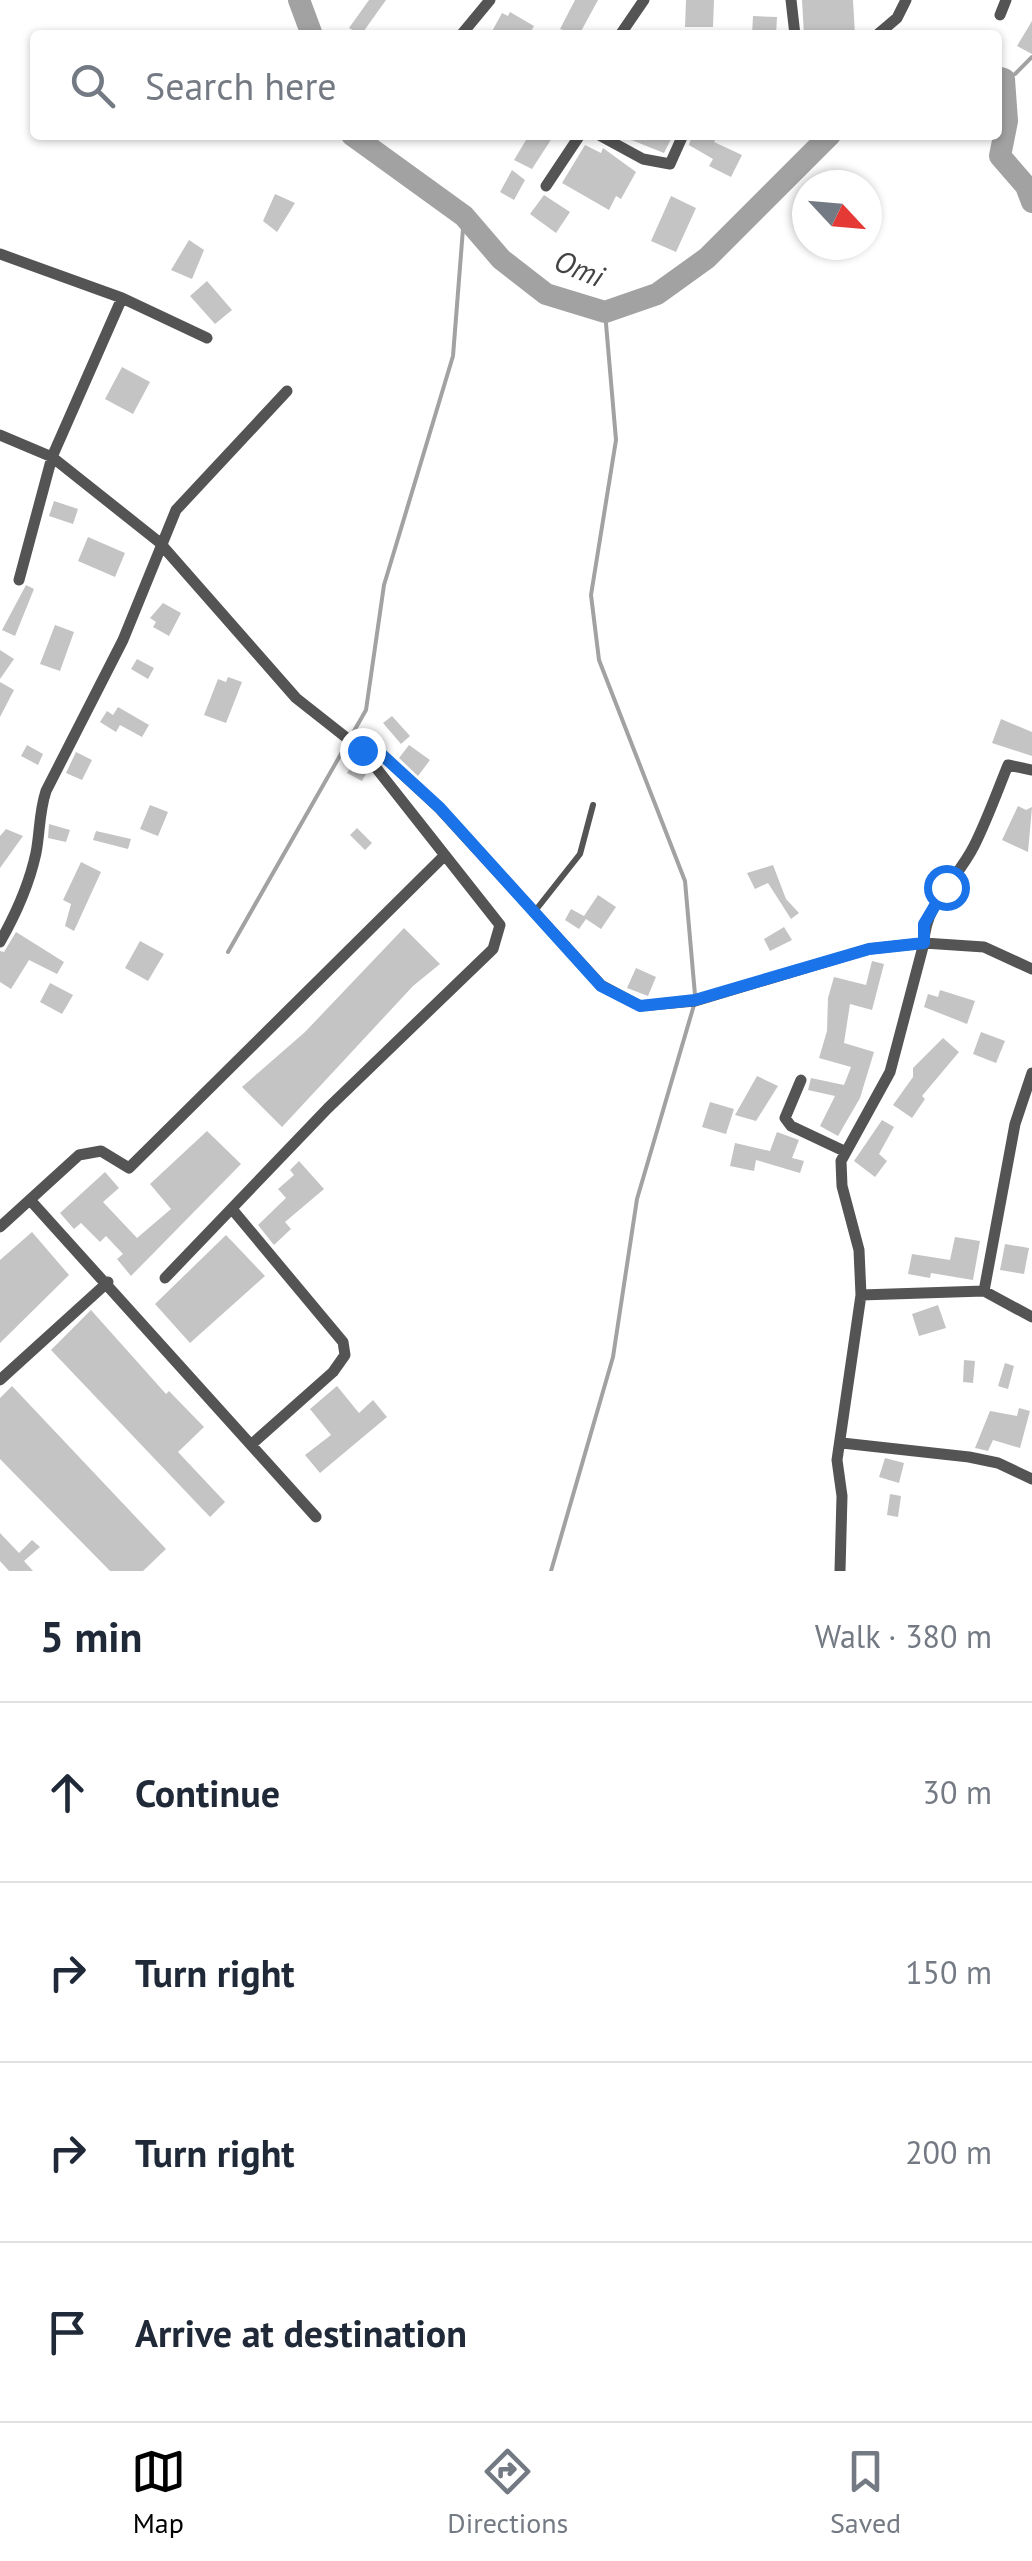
<!DOCTYPE html>
<meta charset="utf-8">
<style>
body{margin:0;font-family:"PT Sans",sans-serif;background:#f2f2f3;color:#1f2937}
.compass{position:absolute;left:792px;top:170px;width:90px;height:90px;border-radius:50%;background:#fff;box-shadow:0 2px 8px #0004;rotate:116deg}
.stop{position:absolute;width:30px;height:30px;margin:-22px;border:8px solid #1a73e8;border-radius:50%;background:#fff}
.stop.end{background:#1a73e8;border-color:#fff;box-shadow:0 2px 10px #0008}
.list{margin:0;padding:0;list-style:none}
h2{display:flex;justify-content:space-between;align-items:center;height:130px;margin:0;padding:0 40px;font-size:42px}
h2 small{font-size:32px;font-weight:400;color:#747a83}
.list li{display:grid;grid-template-columns:65px 1fr auto;gap:30px;align-items:center;box-sizing:border-box;height:180px;padding:0 40px;border-top:2px solid #e0e1e3}
.list b{display:block;font-size:38px;white-space:nowrap}
.list em{font-size:32px;font-style:normal;color:#747a83}
.icon{flex:none;width:55px;height:55px;fill:none;stroke:currentColor;stroke-width:2;stroke-linecap:round;stroke-linejoin:round}
.map{position:relative;flex:none;width:1032px;height:1571px;overflow:hidden}
.search{position:absolute;background:#fff;box-shadow:0 2px 8px #0004;left:30px;right:30px;top:30px;height:110px;display:flex;align-items:center;gap:25px;box-sizing:border-box;padding:0 35px;border-radius:10px;color:#747a83;font-size:38px}
.sheet{height:850px;background:#fff}
nav{display:flex;justify-content:space-around;align-items:center;box-sizing:border-box;height:140px;border-top:2px solid #e0e1e3;background:#fff;font-size:28px;color:#747a83}
nav a{display:grid;justify-items:center;gap:5px}
nav .on{color:#000}
.map>svg:first-child{display:block}
</style>
<div class="map">
<svg width="1032" height="1571" viewBox="0 0 1032 1571">
<rect width="100%" height="100%" fill="#fff"/>
<g fill="none" stroke-linecap="round" stroke-linejoin="round">
<path stroke="#a2a2a2" stroke-width="4" d="M1004,79L1015,74L1032,57
M605,312L616,440L591,595L599,660L685,881L695,995
M228,952L366,710L384,585L453,356L464,216
M551,1571L613,1357L637,1199L694,1005"/>
<path stroke="#a2a2a2" stroke-width="22" d="M299,0L312,35
M997,77L1004,79L1007,121L1000,156L1026,186L1032,202
M352,135L464,216L501,259L546,294L605,312L657,294L707,258L830,135"/>
</g>
<path fill="#c4c4c4" d="M369,0H386L361,35L349,28Z
M575,0H598L579,35L560,29Z
M686,0H714L713,27H685Z
M802,0H853L855,35H804Z
M510,12L534,26L529,35H490L502,13L508,16Z
M753,16L777,17L776,35H752Z
M1032,21V54L1017,46Z
M529,135H554L532,169L514,160Z
M619,135H667L672,137L664,153Z
M692,135H718L714,142L742,155L731,177L709,166L713,159L689,145Z
M585,145L601,153L603,148L636,172L621,199L616,196L609,210L562,183Z
M512,170L525,180L514,200L500,192Z
M275,194L295,203L277,232L263,221Z
M544,195L570,212L556,233L530,214Z
M671,196L696,208L676,252L651,241Z
M189,240L204,250L192,279L171,270Z
M207,281L232,310L215,324L190,296Z
M122,367L150,382L133,414L105,399Z
M54,501L78,509L73,524L49,516Z
M88,537L125,553L115,577L78,561Z
M26,585L34,589L15,636L2,630Z
M163,603L181,613L169,636L153,627L156,622L150,618Z
M55,625L74,632L60,671L40,664Z
M0,650L14,659L0,679Z
M137,659L154,668L148,679L131,669Z
M228,677L242,682L226,723L204,715L218,679L226,682Z
M0,682L14,690L0,717Z
M118,707L149,725L142,737L120,725L116,732L100,722L107,711L113,715Z
M392,716L410,736L401,744L383,723Z
M1001,719L1032,732V756L992,743Z
M27,745L43,754L38,765L21,756Z
M409,745L430,760L418,776L399,758Z
M76,752L92,760L82,780L66,773Z
M355,759L367,772L362,781L347,773Z
M150,805L168,812L158,836L140,829Z
M1018,806L1026,810L1032,807L1028,852L1002,840Z
M49,824L70,830L66,842L48,838Z
M357,828L372,843L365,850L350,835Z
M6,829L23,836L0,868V836Z
M96,831L131,839L128,849L93,840Z
M81,862L101,872L74,931L65,926L71,904L63,900Z
M773,865L786,899L799,913L791,919L768,883L755,889L747,873Z
M598,895L616,907L601,929L586,919L579,929L565,920L571,909L584,916Z
M784,927L792,940L770,951L764,939Z
M404,928L440,964L413,986L282,1127L242,1087L305,1032Z
M16,932L64,962L57,974L29,960L11,989L0,982V951L4,952Z
M140,941L164,954L148,981L125,968Z
M872,961L884,964L872,1010L850,1004L844,1043L874,1052L860,1098L838,1136L820,1126L835,1096L808,1090L811,1078L844,1085L851,1067L819,1058L827,1031L828,998L834,977L866,985Z
M636,968L656,977L648,996L627,988Z
M50,983L73,995L62,1014L40,1002Z
M940,990L975,1001L967,1024L924,1007L928,994L938,997Z
M981,1032L1005,1041L996,1063L973,1054Z
M943,1038L959,1052L922,1096L925,1099L912,1118L893,1105L913,1077V1068Z
M757,1076L778,1086L756,1121L735,1115Z
M710,1102L734,1109L726,1134L702,1127Z
M882,1120L894,1127L879,1154L887,1161L875,1177L854,1161Z
M207,1131L241,1164L131,1276L117,1259L123,1254L106,1236L100,1242L81,1223L74,1229L60,1213L105,1172L119,1188L103,1202L137,1238L171,1209L150,1184Z
M777,1132L799,1140L792,1158L804,1161L800,1173L756,1160L754,1171L730,1166L735,1143L770,1151Z
M299,1161L324,1189L285,1222L291,1229L274,1245L258,1225L286,1198L278,1189L294,1175L290,1170Z
M32,1232L69,1275L0,1343V1260Z
M226,1235L265,1276L190,1343L155,1304Z
M955,1237L980,1241L973,1280L931,1273L930,1278L908,1274L912,1254L950,1260Z
M1005,1244L1029,1248L1024,1274L1000,1270Z
M938,1305L946,1328L919,1336L912,1314Z
M91,1310L166,1394L169,1391L204,1427L178,1452L225,1502L210,1517L51,1350Z
M964,1360L975,1361L973,1383L963,1382Z
M1005,1363L1014,1366L1008,1389L998,1386Z
M12,1386L166,1549L143,1571H110L0,1459V1398Z
M337,1386L359,1413L373,1400L387,1417L320,1473L305,1455L331,1435L310,1409Z
M1019,1408L1030,1411L1020,1448L993,1440L988,1451L975,1448L990,1411L1017,1416Z
M885,1458L904,1463L899,1483L879,1477Z
M890,1494L901,1496L898,1517L887,1515Z
M0,1533L19,1553L32,1540L40,1547L24,1561L33,1571H9L0,1561Z"/>
<g fill="none" stroke-linecap="round" stroke-linejoin="round">
<path stroke="#545454" stroke-width="6" d="M535,911L580,854L593,805"/>
<path stroke="#545454" stroke-width="11" d="M791,0L795,35
M1000,15L1006,0
M461,35L490,0
M620,35L644,0
M877,35L897,18L906,0
M599,135L643,159L670,164L683,135
M546,186L580,135
M0,254L122,298L207,338
M0,435L52,457L159,542L296,698L362,750L500,925L493,949L328,1108L165,1278
M19,580L52,457L122,298
M362,750L380,753L439,808L601,985L640,1006L695,1001L869,949L924,943L984,947L1032,969
M0,942C16,914 29,885 36,853C40,832 39,812 46,791L123,640L176,510L287,391
M801,1080L785,1118L791,1126L844,1151
M31,1201L316,1517
M232,1209L343,1342L345,1355L333,1372L252,1444
M0,1227L79,1155L101,1151L129,1168L442,858
M984,1291L1015,1124L1032,1073
M861,1295L984,1291L1032,1317
M0,1380L108,1282
M842,1443L969,1457L998,1463L1032,1479
M840,1571L842,1496L837,1460L861,1295L859,1250L842,1186L841,1161L890,1072L924,943C925,903 957,880 974,846C987,820 997,792 1008,765L1032,770"/>
</g>
<g fill="none" stroke-linecap="round" stroke-linejoin="round">
<path stroke="#1a73e8" stroke-width="12" d="M362,750L380,753L440,808L601,986L640,1006L695,1000L869,949L924,943V924L946,887"/>
</g>
<g text-anchor="middle" stroke-width="8" stroke-linejoin="round" paint-order="stroke">
<g font-size="30" font-style="italic" fill="#434343" stroke="#fff">
<text transform="translate(579 269) rotate(22)" y="10">Omi</text>
</g>
</g>
</svg>
<svg class="compass" viewBox="-18 -18 36 36"><path d="M0-13l5 13h-10z" fill="#e53935"/><path d="M0 13l5-13h-10z" fill="#747a83"/></svg>
<div class="stop" style="left:946px;top:887px"></div>
<div class="stop end" style="left:362px;top:750px"></div>
<div class="search"><svg class="icon" aria-label="search" viewBox="0 0 24 24"><circle cx="10" cy="10" r="6"/><path d="M15 15l6 6"/></svg>Search here</div>
</div>
<section class="sheet">
<h2>5 min<small>Walk · 380 m</small></h2>
<ul class="list">
<li><svg class="icon" aria-label="ahead" viewBox="0 0 24 24"><path d="M12 20V5M6 11l6-6 6 6"/></svg><div><b>Continue</b></div><em>30 m</em></li>
<li><svg class="icon" aria-label="right" viewBox="0 0 24 24"><path d="M7 20v-9h11M14 6l5 5-5 5"/></svg><div><b>Turn right</b></div><em>150 m</em></li>
<li><svg class="icon" aria-label="right" viewBox="0 0 24 24"><path d="M7 20v-9h11M14 6l5 5-5 5"/></svg><div><b>Turn right</b></div><em>200 m</em></li>
<li><svg class="icon" aria-label="arrive" viewBox="0 0 24 24"><path d="M6 21V4h12l-3 4 3 4H6"/></svg><div><b>Arrive at destination</b></div></li>
</ul>
</section>
<nav>
<a class="on"><svg class="icon" aria-label="map" viewBox="0 0 24 24"><path d="M3 6l6-2 6 2 6-2v14l-6 2-6-2-6 2zM9 4v14M15 6v14"/></svg>Map</a>
<a><svg class="icon" aria-label="directions" viewBox="0 0 24 24"><path d="M12 3l9 9-9 9-9-9zM9 14v-3h6M13 9l2 2-2 2"/></svg>Directions</a>
<a><svg class="icon" aria-label="saved" viewBox="0 0 24 24"><path d="M7 4h10v16l-5-4-5 4z"/></svg>Saved</a>
</nav>
